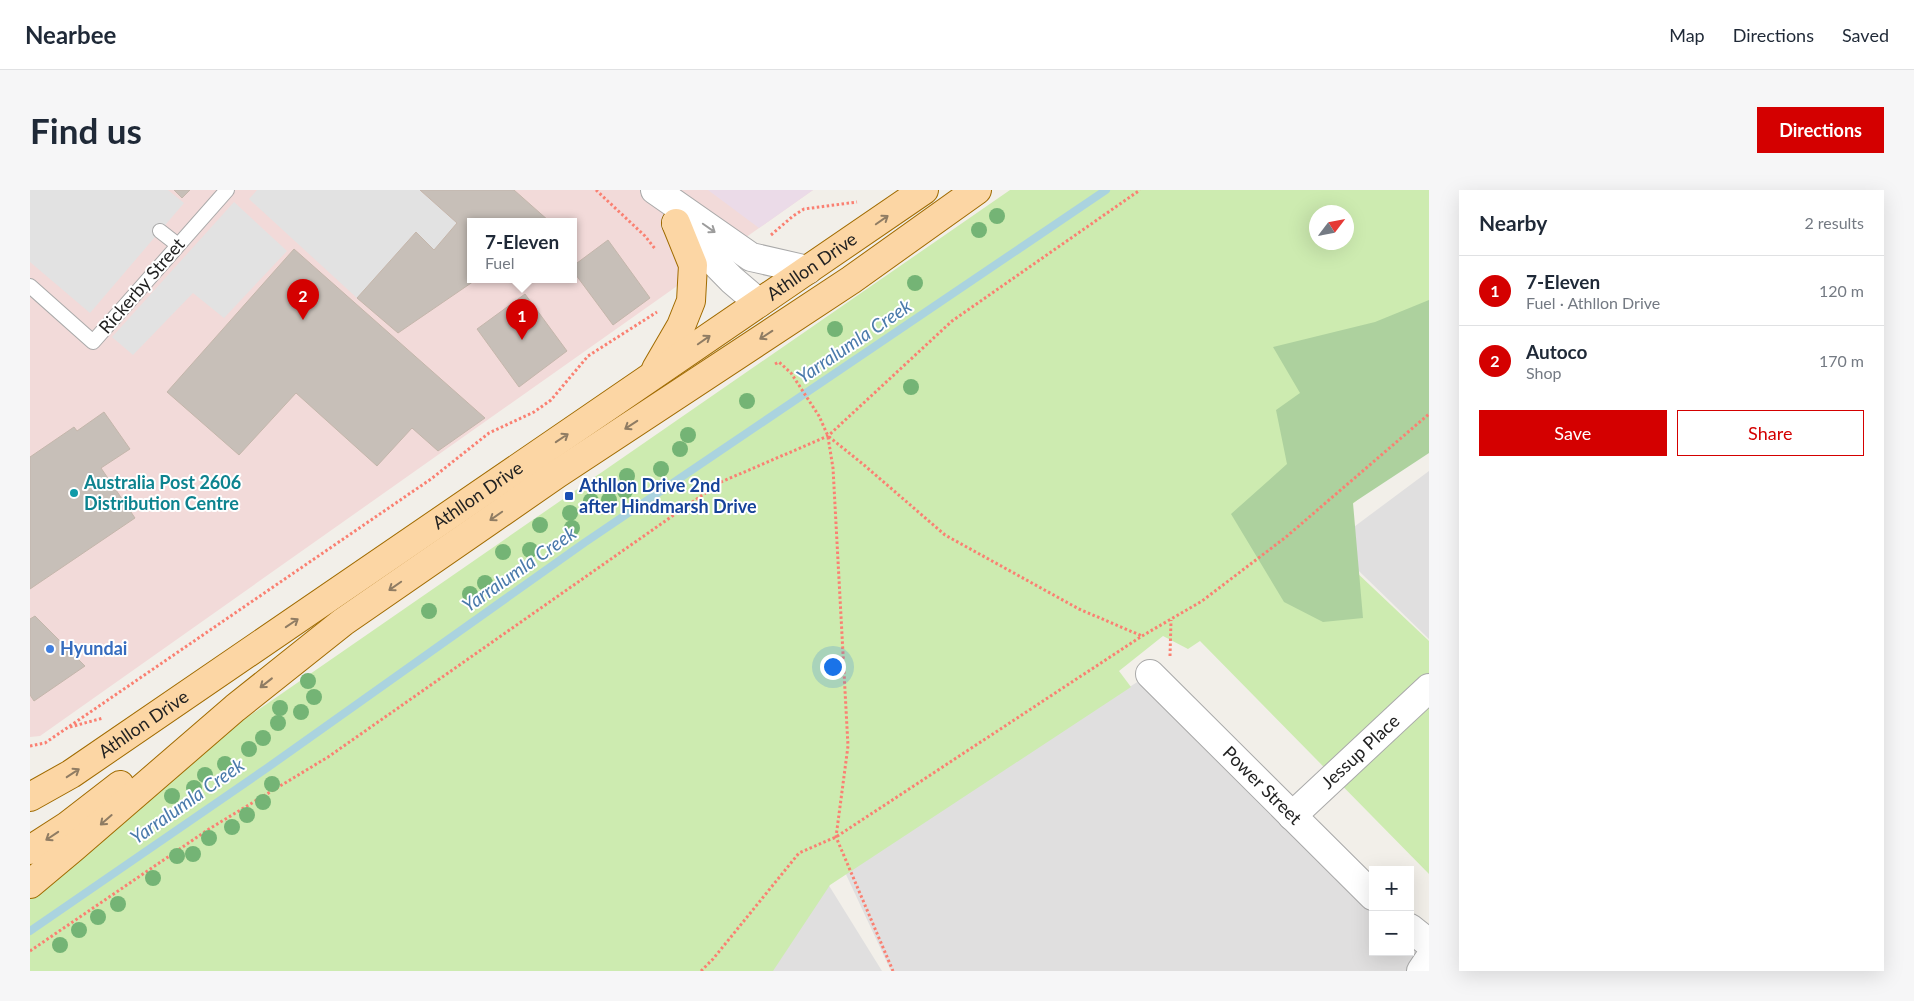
<!DOCTYPE html>
<meta charset="utf-8">
<style>
body{margin:0;font-family:Lato,sans-serif;background:#f6f6f7;color:#1f2937}
.controls{position:absolute;right:15px;bottom:15px;display:grid;overflow:hidden;border-radius:0px;box-shadow:0 5px 20px #0002}
.controls button{width:45px;height:45px;display:grid;place-items:center;padding:0;border:0;border-bottom:1px solid #e0e1e3;background:#fff;color:#1f2937;font:25px sans-serif}
.compass{position:absolute;left:1279px;top:15px;width:45px;height:45px;border-radius:50%;background:#fff;box-shadow:0 5px 20px #0002;rotate:58deg}
.you{position:absolute;left:802px;top:476px;width:18px;height:18px;margin:-12px;border:4px solid #fff;border-radius:50%;background:#1a73e8;box-shadow:0 0 0 8px #1a73e833}
.badge{display:grid;place-items:center;width:32px;height:32px;border-radius:50%;background:#d40000;color:#fff;font-size:16px;font-weight:700}
.pin{position:absolute;translate:-50% -41px;filter:drop-shadow(0 1px 2px #0008)}
.pin::after{content:'';position:absolute;top:26px;width:18px;height:15px;background:inherit;clip-path:polygon(0 0,100% 0,50% 100%)}
.popup{position:absolute;left:437px;top:28px;width:110px;height:65px;box-sizing:border-box;display:grid;place-content:center;border-radius:0px;background:#fff;filter:drop-shadow(0 1px 4px #0005);font-size:16px;white-space:nowrap;color:#747a83}
.popup b{font-size:19px;color:#1f2937}
.popup::after{content:'';position:absolute;left:50%;top:100%;margin-left:-10px;border:10px solid transparent;border-top-color:#fff}
.list{margin:0;padding:0;list-style:none}
h2{display:flex;justify-content:space-between;align-items:center;height:65px;margin:0;padding:0 20px;font-size:21px}
h2 small{font-size:16px;font-weight:400;color:#747a83}
.list li{display:grid;grid-template-columns:32px 1fr auto;gap:15px;align-items:center;box-sizing:border-box;height:70px;padding:0 20px;border-top:1px solid #e0e1e3}
.list b{display:block;font-size:19px;white-space:nowrap}
.list p{margin:0;font-size:16px;white-space:nowrap;color:#747a83}
.list em{font-size:16px;font-style:normal;color:#747a83}
.actions{display:flex;gap:10px;padding:15px 20px}
.actions a{flex:1;padding:11px 0;border:1px solid #d40000;border-radius:0px;text-align:center;font-size:18px;color:#d40000}
.actions .main{background:#d40000;color:#fff}
.map{position:relative;flex:none;width:1399px;height:781px;overflow:hidden;border-radius:0px}
header{display:flex;align-items:center;gap:30px;box-sizing:border-box;height:70px;padding:0 25px;background:#fff;border-bottom:1px solid #e0e1e3}
header strong{font-size:24px}
nav{display:flex;gap:28px;margin-inline-start:auto;font-size:18px}
.intro{display:flex;align-items:center;justify-content:space-between;box-sizing:border-box;height:120px;padding:0 30px}
h1{margin:0;font-size:35px}
.button{padding:12px 22px;border-radius:0px;background:#d40000;color:#fff;font-size:18px;font-weight:700}
main{display:flex;gap:30px;padding:0 30px}
aside{flex:1;background:#fff;border-radius:0px;box-shadow:0 5px 20px #0002}
.map>svg:first-child{display:block}
</style>
<header>
<strong>Nearbee</strong>
<nav><a>Map</a><a>Directions</a><a>Saved</a></nav>
</header>
<div class="intro"><h1>Find us</h1><a class="button">Directions</a></div>
<main>
<div class="map">
<svg width="1399" height="781" viewBox="0 0 1399 781">
<rect width="100%" height="100%" fill="#f2efe9"/>
<path fill="#e0dfdf" d="M1399,281V449L1301,354Z
M1120,484L1343,700V762H1380V735L1399,752L1390,781H861L813,678Z
M798,694L852,781H741Z"/>
<path fill="#f2dad9" fill-rule="evenodd" d="M0,0H783L10,546L0,547ZM441,31H543V89H441Z"/>
<path fill="#ebdbe8" d="M678,0H783L729,38Z"/>
<path fill="#cdebb0" fill-rule="evenodd" d="M980,0H1399V251L1286,344L1399,451V684L1170,451L1158,459L1133,446L1089,481L1101,497L800,695L743,781H0V706L170,560ZM1286,22H1316V52H1286Z"/>
<path fill="#add19e" d="M1399,110V263L1323,313L1333,428L1293,432L1254,412L1201,324L1257,274L1246,220L1270,203L1243,157L1345,132Z"/>
<path fill="#e2e2e2" d="M0,0H138L154,13L60,123L0,72Z
M227,0H390L427,33L404,60L386,42L327,108L219,9Z
M204,12L257,61L194,128L163,103L103,165L82,147Z"/>
<g fill="none" stroke-linecap="round" stroke-linejoin="round">
<path stroke="#aad3df" stroke-width="8" d="M0,741L237,578L554,353L1076,0"/>
</g>
<path fill="#c7bfb8" stroke="#c4b6ab" d="M144,0H160L152,8Z
M390,0H484L519,31H441V89H447L368,143L327,108L386,42L404,60L427,33Z
M578,50L620,108L583,135L543,81V76Z
M264,59L455,228L408,261L382,238L347,276L266,203L209,265L137,202Z
M495,104L537,161L489,197L447,139Z
M74,222L100,259L71,278L105,328L0,399V267L44,237L47,241Z
M5,426L55,476L4,511L0,505V429Z"/>
<g fill="none" stroke-linecap="round" stroke-linejoin="round">
<g stroke="#a9a9a9" stroke-width="16">
<path id="service" d="M130,41L148,55
M0,96L63,152L197,0"/>
</g>
<g stroke="#a9a9a9" stroke-width="30">
<g id="minor">
<path d="M625,0L721,67L778,80"/>
<path d="M646,33L702,90L729,113"/>
<path id="s1" d="M1120,484L1343,706"/>
<path id="s2" d="M1262,626L1399,498"/>
<path d="M1380,738L1399,753"/>
<path d="M1391,781L1399,769"/>
</g>
</g>
<g stroke="#a06b00" stroke-width="30">
<g id="primary">
<path d="M626,179L651,136L661,111L663,75L646,33"/>
<path id="s3" d="M0,607L41,584L894,0"/>
<path d="M0,660L37,636L90,595"/>
<path d="M0,694L43,658L205,518L313,432L527,284L821,90L947,0"/>
</g>
</g>
<path stroke="#fa8072" stroke-width="3" stroke-dasharray="2.5 2.5" stroke-linecap="butt" d="M566,0L615,46L626,60
M741,45L763,26L774,19L827,12
M745,174L749,172L761,183L789,226L798,246L834,275L915,345L1049,419L1112,446
M798,247L803,278L818,556L806,647L863,781
M1140,466L1141,430
M40,537L73,528
M0,556L15,553L401,289L459,243L504,222L521,210L558,166L627,122
M0,761L179,639L298,567L691,292L798,246L922,131L1110,0
M671,781L683,769L769,663L806,647L1112,446L1172,411L1256,347L1399,224"/>
<use href="#service" stroke="#fff" stroke-width="14"/>
<use href="#minor" stroke="#fff" stroke-width="28"/>
<use href="#primary" stroke="#fcd6a4" stroke-width="28"/>
</g>
<g fill="#74b475">
<circle cx="967" cy="26" r="8"/>
<circle cx="949" cy="40" r="8"/>
<circle cx="885" cy="93" r="8"/>
<circle cx="805" cy="139" r="8"/>
<circle cx="881" cy="197" r="8"/>
<circle cx="717" cy="211" r="8"/>
<circle cx="658" cy="245" r="8"/>
<circle cx="650" cy="259" r="8"/>
<circle cx="631" cy="279" r="8"/>
<circle cx="597" cy="286" r="8"/>
<circle cx="595" cy="301" r="8"/>
<circle cx="579" cy="310" r="8"/>
<circle cx="561" cy="311" r="8"/>
<circle cx="540" cy="323" r="8"/>
<circle cx="510" cy="335" r="8"/>
<circle cx="542" cy="338" r="8"/>
<circle cx="500" cy="360" r="8"/>
<circle cx="473" cy="362" r="8"/>
<circle cx="455" cy="393" r="8"/>
<circle cx="440" cy="404" r="8"/>
<circle cx="399" cy="421" r="8"/>
<circle cx="278" cy="491" r="8"/>
<circle cx="284" cy="507" r="8"/>
<circle cx="250" cy="518" r="8"/>
<circle cx="271" cy="522" r="8"/>
<circle cx="248" cy="533" r="8"/>
<circle cx="233" cy="548" r="8"/>
<circle cx="219" cy="559" r="8"/>
<circle cx="195" cy="574" r="8"/>
<circle cx="175" cy="585" r="8"/>
<circle cx="242" cy="594" r="8"/>
<circle cx="164" cy="598" r="8"/>
<circle cx="142" cy="606" r="8"/>
<circle cx="233" cy="612" r="8"/>
<circle cx="217" cy="625" r="8"/>
<circle cx="202" cy="637" r="8"/>
<circle cx="179" cy="648" r="8"/>
<circle cx="163" cy="664" r="8"/>
<circle cx="147" cy="666" r="8"/>
<circle cx="123" cy="688" r="8"/>
<circle cx="88" cy="714" r="8"/>
<circle cx="68" cy="727" r="8"/>
<circle cx="49" cy="740" r="8"/>
<circle cx="30" cy="755" r="8"/>
</g>
<defs><path id="oneway-shaft" d="M-6 0H5M1.5-3L5.5 0L1.5 3" fill="none" stroke-width="1.6" stroke-linecap="round" stroke-linejoin="round" transform="scale(1.25)"/></defs>
<g stroke="#8f7c63">
<use href="#oneway-shaft" transform="translate(852 30) rotate(-35)"/>
<use href="#oneway-shaft" transform="translate(736 145) rotate(147)"/>
<use href="#oneway-shaft" transform="translate(674 150) rotate(-35)"/>
<use href="#oneway-shaft" transform="translate(601 235) rotate(147)"/>
<use href="#oneway-shaft" transform="translate(532 248) rotate(-34)"/>
<use href="#oneway-shaft" transform="translate(466 326) rotate(145)"/>
<use href="#oneway-shaft" transform="translate(365 396) rotate(145)"/>
<use href="#oneway-shaft" transform="translate(262 433) rotate(-34)"/>
<use href="#oneway-shaft" transform="translate(236 493) rotate(142)"/>
<use href="#oneway-shaft" transform="translate(43 583) rotate(-33)"/>
<use href="#oneway-shaft" transform="translate(76 630) rotate(139)"/>
<use href="#oneway-shaft" transform="translate(22 646) rotate(146)"/>
</g>
<use stroke="#9c9c9c" href="#oneway-shaft" transform="translate(679 38) rotate(35)"/>
<circle fill="#0f9aa8" stroke="#fff" stroke-width="2" cx="44" cy="303" r="5"/>
<rect fill="#1a4fb4" stroke="#fff" stroke-width="2" x="534" y="301" width="10" height="10" rx="2.5"/>
<circle fill="#3f7fe0" stroke="#fff" stroke-width="2" cx="20" cy="459" r="5"/>
<g text-anchor="middle" stroke-width="4" stroke-linejoin="round" paint-order="stroke">
<g font-size="18" fill="#222" stroke="#fff">
<text dy="6" stroke="none"><textPath href="#s3" startOffset="945">Athllon Drive</textPath></text>
<text transform="translate(112 96) rotate(-49)" y="6">Rickerby Street</text>
<text dy="6" stroke="none"><textPath href="#s3" startOffset="540">Athllon Drive</textPath></text>
<text dy="6" stroke="none"><textPath href="#s3" startOffset="135">Athllon Drive</textPath></text>
<text dy="6" stroke="none"><textPath href="#s2" startOffset="94">Jessup Place</textPath></text>
<text dy="6" stroke="none"><textPath href="#s1" startOffset="158">Power Street</textPath></text>
</g>
<g font-size="18" font-weight="bold" fill="#0d838f" stroke="#fff" text-anchor="start">
<text x="54" y="299">Australia Post 2606<tspan x="54" dy="21">Distribution Centre</tspan></text>
</g>
<g font-size="18" font-weight="bold" fill="#164399" stroke="#fff" text-anchor="start">
<text x="549" y="302">Athllon Drive 2nd<tspan x="549" dy="21">after Hindmarsh Drive</tspan></text>
</g>
<g font-size="18" font-weight="bold" fill="#366cbe" stroke="#fff" text-anchor="start">
<text x="30" y="465">Hyundai</text>
</g>
<g font-size="19" font-style="italic" fill="#4a7aab" stroke="#fff">
<text transform="translate(824 151) rotate(-34)" y="7">Yarralumla Creek</text>
<text transform="translate(489 379) rotate(-35)" y="7">Yarralumla Creek</text>
<text transform="translate(157 611) rotate(-35)" y="7">Yarralumla Creek</text>
</g>
</g>
</svg>
<div class="controls">
<button>+</button>
<button>−</button>
</div>
<svg class="compass" viewBox="-18 -18 36 36"><path d="M0-13l5 13h-10z" fill="#e53935"/><path d="M0 13l5-13h-10z" fill="#747a83"/></svg>
<div class="you"></div>
<div class="pin badge" style="left:492px;top:150px">1</div>
<div class="popup"><b>7-Eleven</b>Fuel</div>
<div class="pin badge" style="left:273px;top:130px">2</div>
</div>
<aside>
<h2>Nearby<small>2 results</small></h2>
<ul class="list">
<li><span class="badge">1</span><div><b>7-Eleven</b><p>Fuel · Athllon Drive</p></div><em>120 m</em></li>
<li><span class="badge">2</span><div><b>Autoco</b><p>Shop</p></div><em>170 m</em></li>
</ul>
<div class="actions"><a class="main">Save</a><a>Share</a></div>
</aside>
</main>
